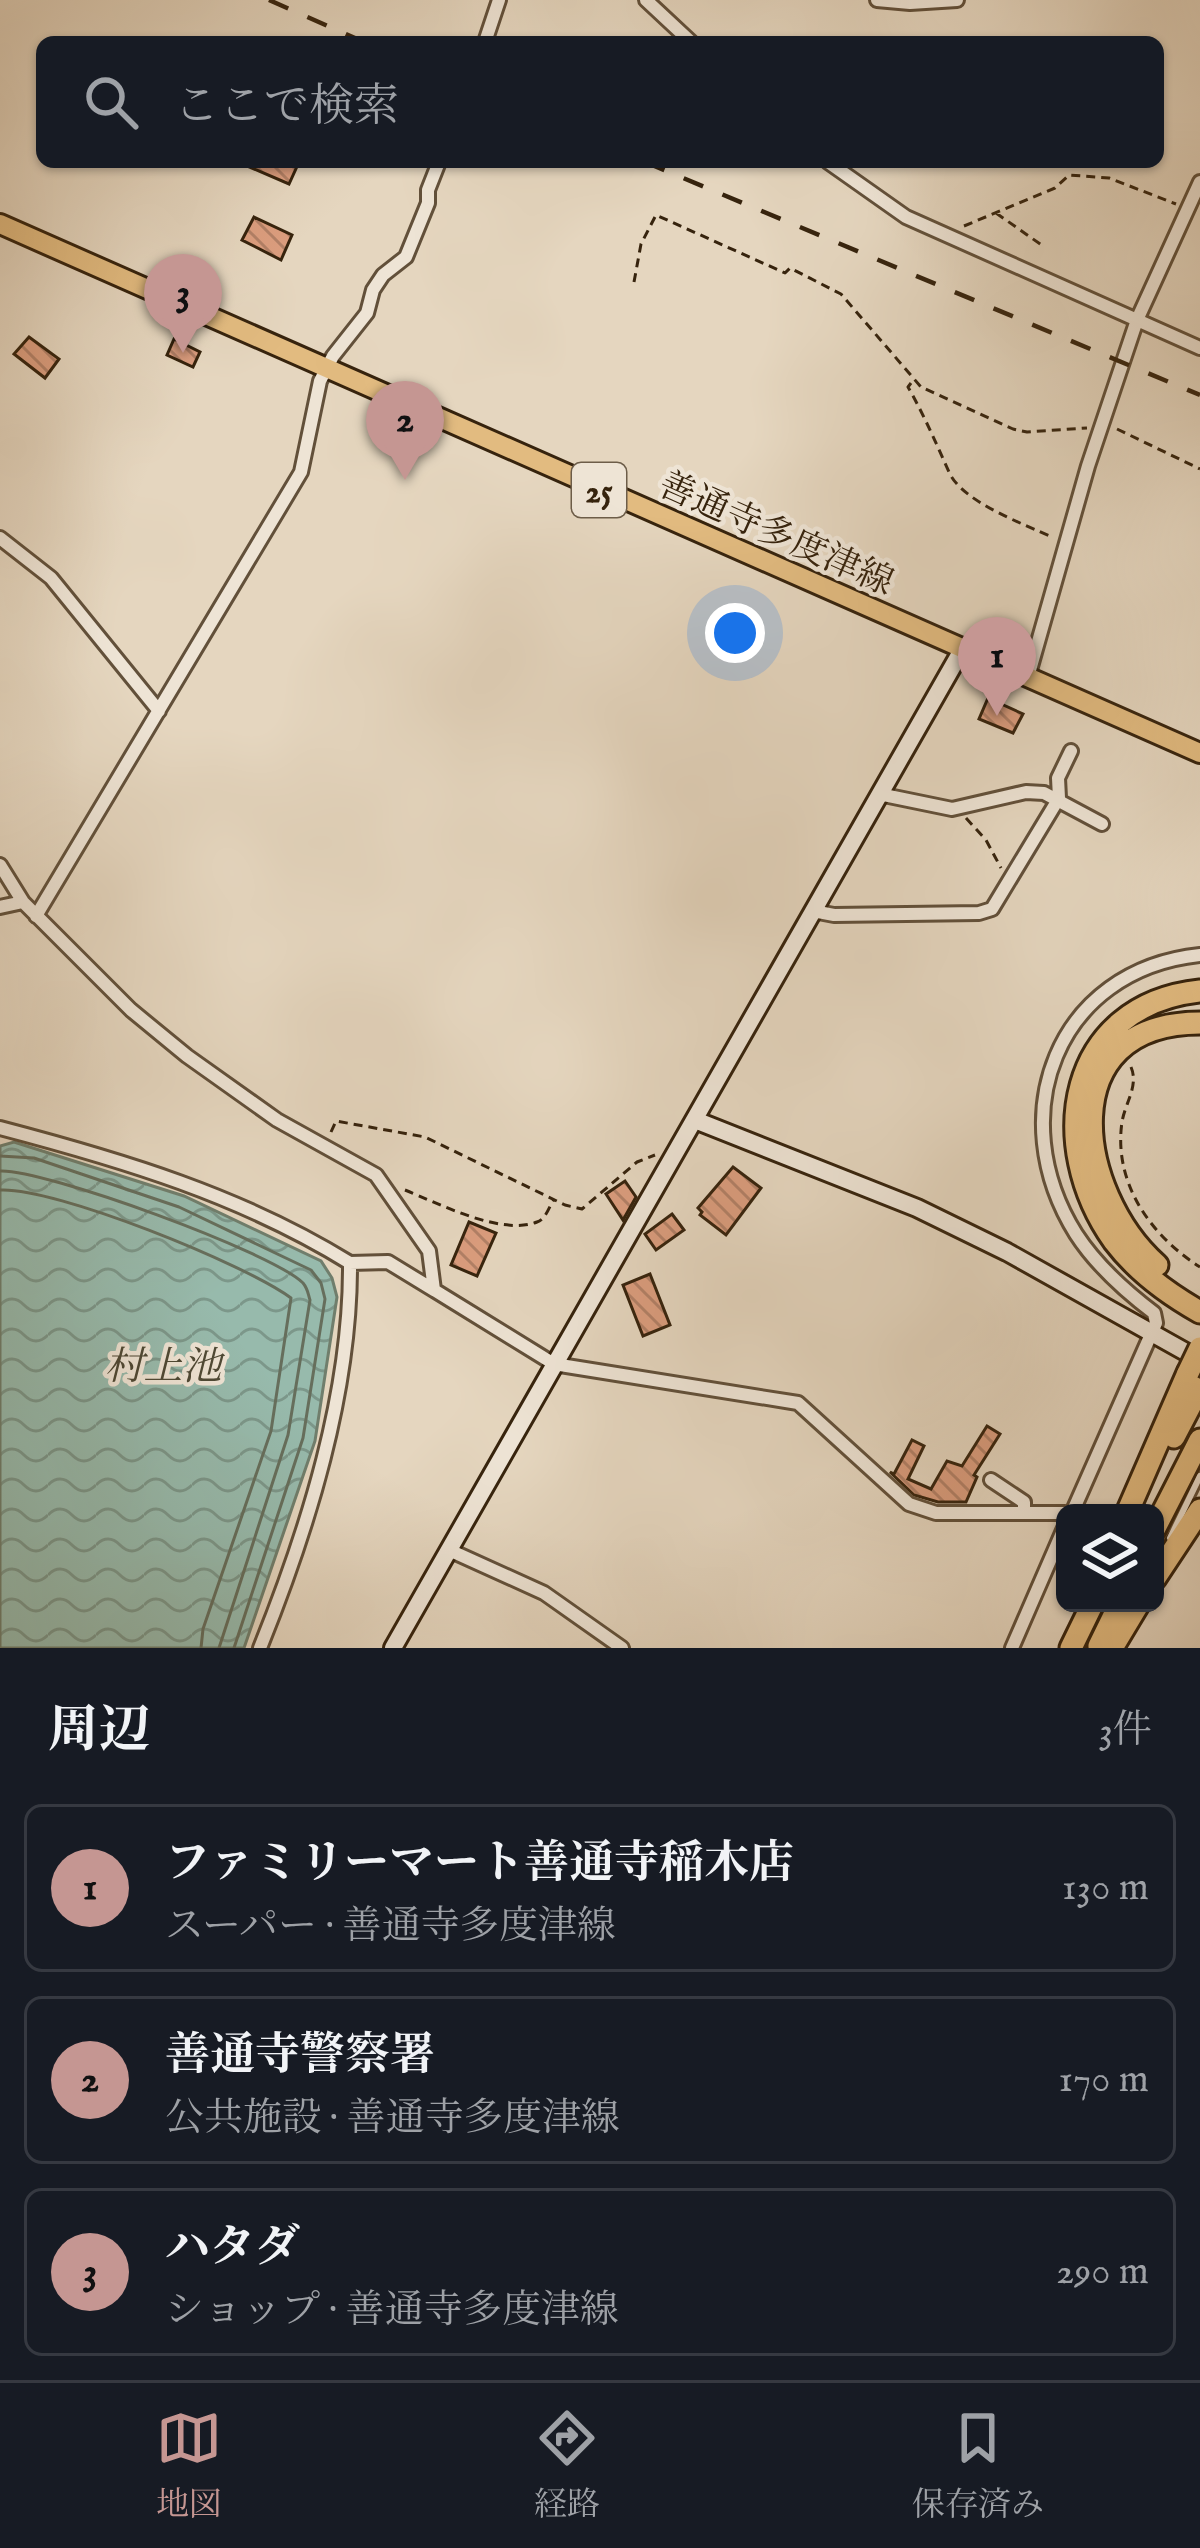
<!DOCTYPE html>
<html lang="ja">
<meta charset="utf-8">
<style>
body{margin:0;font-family:"IM FELL English","Noto Serif JP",serif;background:#20242c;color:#f1f3f6}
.controls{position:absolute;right:36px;bottom:36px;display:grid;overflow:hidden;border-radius:18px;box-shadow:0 3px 9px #0004}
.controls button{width:108px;height:108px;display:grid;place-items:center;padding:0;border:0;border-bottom:3px solid #363941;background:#171b24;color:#f1f3f6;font:60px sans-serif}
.you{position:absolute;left:735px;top:633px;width:42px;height:42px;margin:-30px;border:9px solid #fff;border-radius:50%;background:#1a73e8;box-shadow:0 0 0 18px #1a73e833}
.badge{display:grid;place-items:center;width:78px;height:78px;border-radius:50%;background:#c59692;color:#111;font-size:39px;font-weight:700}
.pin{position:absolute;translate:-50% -99px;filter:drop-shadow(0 3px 6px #0008)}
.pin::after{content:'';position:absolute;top:63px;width:42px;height:36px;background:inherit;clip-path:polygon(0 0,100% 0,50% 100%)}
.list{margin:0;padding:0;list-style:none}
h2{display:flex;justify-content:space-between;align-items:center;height:156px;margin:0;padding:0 48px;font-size:51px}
h2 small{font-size:39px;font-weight:400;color:#9ea1a6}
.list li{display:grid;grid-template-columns:78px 1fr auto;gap:36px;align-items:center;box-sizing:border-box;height:168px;margin:0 24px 24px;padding:0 24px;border:3px solid #363941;border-radius:18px}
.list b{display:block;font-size:45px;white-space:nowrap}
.list p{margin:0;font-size:39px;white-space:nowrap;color:#9ea1a6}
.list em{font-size:39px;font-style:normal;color:#9ea1a6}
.icon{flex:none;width:66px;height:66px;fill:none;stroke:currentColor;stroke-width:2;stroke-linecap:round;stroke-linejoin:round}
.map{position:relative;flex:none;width:1200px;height:1648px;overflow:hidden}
.search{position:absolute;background:#171b24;box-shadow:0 3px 9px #0004;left:36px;right:36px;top:36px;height:132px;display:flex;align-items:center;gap:30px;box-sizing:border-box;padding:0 42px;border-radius:18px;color:#9ea1a6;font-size:45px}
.sheet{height:732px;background:#171b24}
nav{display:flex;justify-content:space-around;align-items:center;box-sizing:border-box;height:168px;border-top:3px solid #363941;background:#171b24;font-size:33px;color:#9ea1a6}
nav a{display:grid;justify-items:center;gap:6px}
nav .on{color:#c59692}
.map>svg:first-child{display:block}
</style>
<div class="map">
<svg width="1200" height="1648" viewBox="0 0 1200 1648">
<defs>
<pattern id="water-waves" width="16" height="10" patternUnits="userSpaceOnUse" patternTransform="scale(3)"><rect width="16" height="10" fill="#97baac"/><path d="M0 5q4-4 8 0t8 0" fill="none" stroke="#7c978a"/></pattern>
<pattern id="building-back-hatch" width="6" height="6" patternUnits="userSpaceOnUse" patternTransform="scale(3)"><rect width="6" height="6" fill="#db9d7e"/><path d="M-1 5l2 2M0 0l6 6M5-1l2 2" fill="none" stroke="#b28066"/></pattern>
</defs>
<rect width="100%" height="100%" fill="#e5d6bf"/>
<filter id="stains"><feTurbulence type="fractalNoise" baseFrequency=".00167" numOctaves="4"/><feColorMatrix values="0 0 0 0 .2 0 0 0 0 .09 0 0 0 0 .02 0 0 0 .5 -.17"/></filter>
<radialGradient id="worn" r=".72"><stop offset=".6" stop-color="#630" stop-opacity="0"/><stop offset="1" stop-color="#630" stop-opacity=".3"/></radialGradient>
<path fill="url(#water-waves)" stroke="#707e6c" stroke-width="3" d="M14,1142L184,1196L321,1261L332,1278L337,1297L315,1441L244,1648H0V1146Z"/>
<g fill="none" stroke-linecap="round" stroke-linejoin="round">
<path stroke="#666e5c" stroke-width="3" d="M0,1156L34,1158L179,1207L311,1270L321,1283L325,1299L303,1438L234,1648
M0,1171C44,1169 272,1252 303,1283C308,1289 308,1294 310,1300L288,1435L219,1648
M0,1190C55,1187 245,1264 291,1298L271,1431L203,1629L201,1648"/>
</g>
<path fill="url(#building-back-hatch)" stroke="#36230d" stroke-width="3" d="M238,162H299L289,184Z
M254,217L292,235L281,260L242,240Z
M29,337L59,359L45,378L14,354Z
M174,339L200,352L193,367L167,355Z
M988,698L1023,714L1013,733L979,719Z
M733,1167L761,1188L726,1235L700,1215L702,1212L698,1208Z
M625,1181L636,1197L623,1220L606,1194Z
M672,1214L684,1230L656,1250L645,1234Z
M469,1222L496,1233L477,1276L451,1265Z
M650,1274L670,1325L643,1336L623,1285Z
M987,1426L1000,1434L974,1475L977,1477L966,1502H938L914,1495L890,1472L894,1474L912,1440L924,1446L908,1479L931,1489L947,1461L962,1466Z"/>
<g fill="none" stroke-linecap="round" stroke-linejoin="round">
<g stroke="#62503a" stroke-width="12">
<path id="lane" d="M1170,1538L1200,1476"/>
</g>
<g stroke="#62503a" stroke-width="18">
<path id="street" d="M646,0L691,42
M877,0L910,3L957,0
M485,42L499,0
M828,162L906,217L1200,348
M0,538L51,578L159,711
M1028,677L1088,466L1137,320L1200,182
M879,794L952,809L1026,792L1044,793L1102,824
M0,865L23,902L131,1010L187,1056L277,1120L376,1175L429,1251L434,1290L554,1364L798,1403L909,1504L936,1513H1065
M0,907L23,902
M813,911L834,915L979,913L992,909L1059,798L1058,778L1071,751
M36,916L301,472L320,381L333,356L367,313L373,290L383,275L406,257L428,203V190L439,162
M0,1128C122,1160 242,1196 350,1263
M991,1480L1024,1502V1513
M1072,1513L1156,1323L1154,1313C1125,1291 1096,1265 1076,1234C1002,1116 1056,970 1200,955
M449,1550L544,1593L622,1648
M260,1648C308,1529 351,1392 350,1263L388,1262L434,1290
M1012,1648L1065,1526"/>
</g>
<g stroke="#36230d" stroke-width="22">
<path id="secondary" d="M695,1120L917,1208L1007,1252L1200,1360
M393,1648L962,650"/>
</g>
<g stroke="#36230d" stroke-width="24">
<path id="primary" d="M0,224L1200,753"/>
</g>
<g stroke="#36230d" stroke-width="27">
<path id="highway" d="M1200,991C1067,1005 1045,1144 1114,1241C1136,1270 1168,1294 1200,1312
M1157,1265C1075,1192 1050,1023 1200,1023
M1174,1437L1200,1387
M1127,1513L1188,1373
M1155,1528L1200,1440
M1155,1578L1200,1510
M1099,1646L1120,1603
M1071,1648L1093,1603
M1112,1648L1139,1603"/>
</g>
<path stroke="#36230d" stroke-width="3" stroke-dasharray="9 6" stroke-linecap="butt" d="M996,213L1043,246
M964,226L1055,188L1069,175L1109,178L1176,204
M634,282L641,244L656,215L785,273L790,268L841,294L921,387L1013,429L1027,432L1087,428
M911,383L908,387C924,415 936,443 949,472C962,502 1024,524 1052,537
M1117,429L1200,469
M966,818L986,840L1001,868
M1131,1067C1139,1086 1125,1103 1122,1122C1113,1183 1151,1236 1200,1267
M331,1132L336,1121L425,1137L565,1205L582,1209L637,1162L655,1155
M405,1190C440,1204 501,1236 537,1222C546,1219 549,1207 554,1199"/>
<use href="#lane" stroke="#eee4d5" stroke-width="6"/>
<use href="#street" stroke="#eee4d5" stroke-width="12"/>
<use href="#secondary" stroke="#eee4d5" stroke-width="16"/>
<use href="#primary" stroke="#e2bb80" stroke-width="18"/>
<use href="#highway" stroke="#e2bb80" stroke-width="21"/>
<path stroke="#36230d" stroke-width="4.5" stroke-dasharray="21 21" stroke-linecap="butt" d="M269,0L364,42
M645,162L1200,395"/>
<g stroke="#36230d" stroke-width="27" stroke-linecap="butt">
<path id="highway-bridge" d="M1188,1373L1200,1348"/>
</g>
<use href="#highway-bridge" stroke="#e2bb80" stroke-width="21"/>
</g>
<g text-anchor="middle" stroke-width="9" stroke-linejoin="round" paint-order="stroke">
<rect fill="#eee4d5" stroke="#6d5d49" stroke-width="3" x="572" y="463" width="54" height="54" rx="9"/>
<g font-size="33" font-weight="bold" fill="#36230d">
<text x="599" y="502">25</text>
</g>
<g font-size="36" fill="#36230d" stroke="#eee4d5">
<text transform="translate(777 532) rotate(24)" y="13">善通寺多度津線</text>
</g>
<g font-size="39" font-style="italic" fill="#4e4935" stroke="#eee4d5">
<text x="163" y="1379">村上池</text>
</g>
</g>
<rect width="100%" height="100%" filter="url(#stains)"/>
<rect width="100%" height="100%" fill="url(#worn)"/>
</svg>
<div class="controls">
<button><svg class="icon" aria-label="layers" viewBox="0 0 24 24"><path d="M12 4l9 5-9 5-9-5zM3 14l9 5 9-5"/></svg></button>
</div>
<div class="you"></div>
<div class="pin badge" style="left:997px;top:716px">1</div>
<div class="pin badge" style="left:405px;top:480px">2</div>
<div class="pin badge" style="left:183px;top:353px">3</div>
<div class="search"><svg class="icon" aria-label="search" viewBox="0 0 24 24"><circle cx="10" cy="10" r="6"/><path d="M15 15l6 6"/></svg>ここで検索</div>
</div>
<section class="sheet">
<h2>周辺<small>3件</small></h2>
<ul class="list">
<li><span class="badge">1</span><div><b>ファミリーマート善通寺稲木店</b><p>スーパー · 善通寺多度津線</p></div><em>130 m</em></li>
<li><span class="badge">2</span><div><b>善通寺警察署</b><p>公共施設 · 善通寺多度津線</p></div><em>170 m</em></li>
<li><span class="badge">3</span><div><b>ハタダ</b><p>ショップ · 善通寺多度津線</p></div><em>290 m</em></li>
</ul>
</section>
<nav>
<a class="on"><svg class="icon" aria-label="map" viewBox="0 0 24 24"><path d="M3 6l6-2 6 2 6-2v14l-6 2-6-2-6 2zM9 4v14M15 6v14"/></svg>地図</a>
<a><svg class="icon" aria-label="directions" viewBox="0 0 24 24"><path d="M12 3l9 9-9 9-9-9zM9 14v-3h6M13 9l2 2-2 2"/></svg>経路</a>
<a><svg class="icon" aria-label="saved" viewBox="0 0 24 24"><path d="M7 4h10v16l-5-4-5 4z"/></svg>保存済み</a>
</nav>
